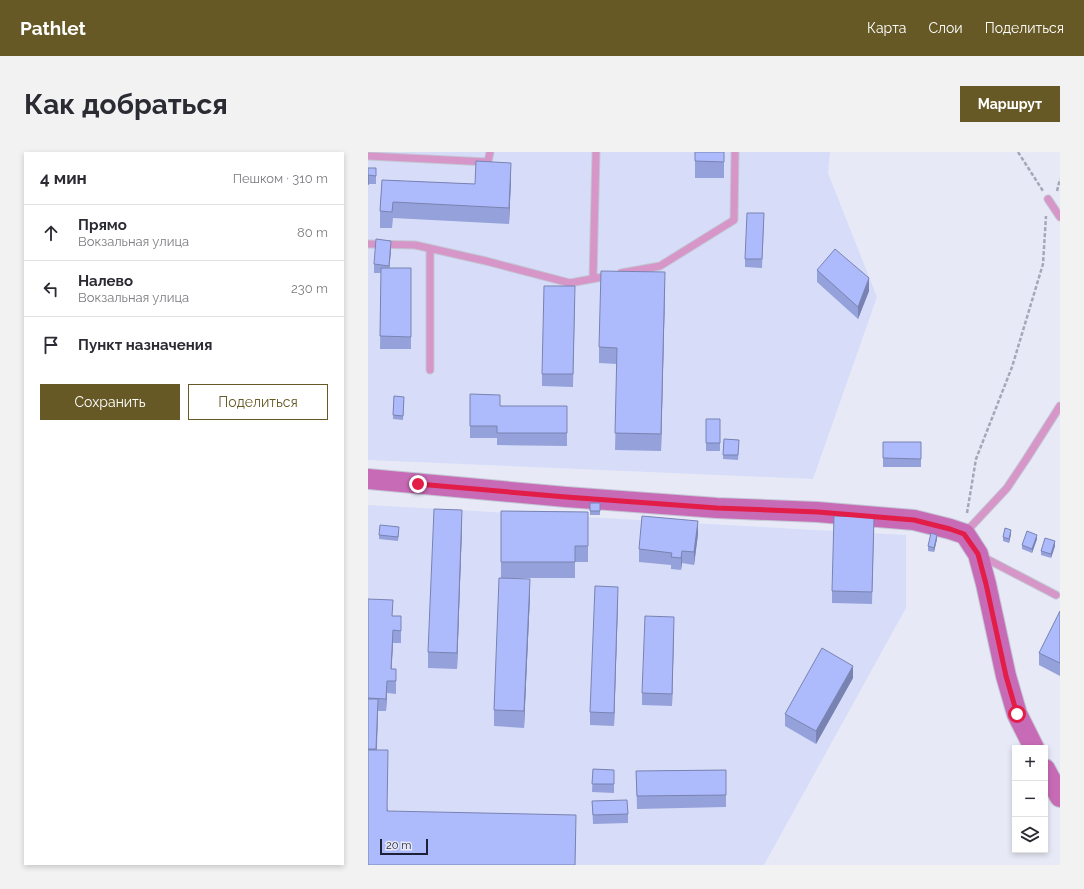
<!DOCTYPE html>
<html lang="ru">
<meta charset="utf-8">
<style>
body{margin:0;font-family:Raleway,sans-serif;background:#f2f2f3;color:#2b2b33}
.controls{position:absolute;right:12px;bottom:12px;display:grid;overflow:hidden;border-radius:0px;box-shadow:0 2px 6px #0003}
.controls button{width:36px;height:36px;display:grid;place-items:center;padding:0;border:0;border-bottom:1px solid #e1e1e2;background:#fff;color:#2b2b33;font:20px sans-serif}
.scale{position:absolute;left:12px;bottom:10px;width:48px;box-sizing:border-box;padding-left:4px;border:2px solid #1d2138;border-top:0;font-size:11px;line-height:14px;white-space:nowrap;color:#1d2138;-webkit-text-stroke:3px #e7eaf6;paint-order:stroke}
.stop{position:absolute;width:12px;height:12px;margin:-9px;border:3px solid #e11d48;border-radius:50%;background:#fff}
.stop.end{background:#e11d48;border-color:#fff;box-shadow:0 1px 4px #0008}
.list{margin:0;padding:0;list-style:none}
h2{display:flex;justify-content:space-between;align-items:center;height:52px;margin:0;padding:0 16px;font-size:17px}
h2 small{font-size:13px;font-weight:400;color:#7c7c81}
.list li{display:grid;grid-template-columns:26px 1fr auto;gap:12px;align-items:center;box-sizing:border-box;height:56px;padding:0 16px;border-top:1px solid #e1e1e2}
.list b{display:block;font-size:15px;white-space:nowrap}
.list p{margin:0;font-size:13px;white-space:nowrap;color:#7c7c81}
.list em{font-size:13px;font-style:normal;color:#7c7c81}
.actions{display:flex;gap:8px;padding:12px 16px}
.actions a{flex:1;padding:9px 0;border:1px solid #665925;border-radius:0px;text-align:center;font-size:14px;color:#665925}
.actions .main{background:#665925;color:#fff}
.icon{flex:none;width:22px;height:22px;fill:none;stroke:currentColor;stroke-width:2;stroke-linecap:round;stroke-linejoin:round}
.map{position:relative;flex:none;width:692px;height:713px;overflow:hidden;border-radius:0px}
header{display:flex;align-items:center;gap:24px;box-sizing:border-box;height:56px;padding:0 20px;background:#665925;color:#fff}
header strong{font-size:19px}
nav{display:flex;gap:22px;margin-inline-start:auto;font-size:14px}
.intro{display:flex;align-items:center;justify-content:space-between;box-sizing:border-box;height:96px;padding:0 24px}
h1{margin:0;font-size:28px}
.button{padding:10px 18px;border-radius:0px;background:#665925;color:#fff;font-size:14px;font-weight:700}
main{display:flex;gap:24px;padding:0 24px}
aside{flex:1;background:#fff;border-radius:0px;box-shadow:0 2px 6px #0003}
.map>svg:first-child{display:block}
</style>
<header>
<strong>Pathlet</strong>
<nav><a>Карта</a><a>Слои</a><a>Поделиться</a></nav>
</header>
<div class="intro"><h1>Как добраться</h1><a class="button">Маршрут</a></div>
<main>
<aside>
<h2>4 мин<small>Пешком · 310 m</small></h2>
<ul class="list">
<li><svg class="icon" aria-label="ahead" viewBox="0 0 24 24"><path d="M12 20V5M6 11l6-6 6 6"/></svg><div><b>Прямо</b><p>Вокзальная улица</p></div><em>80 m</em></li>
<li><svg class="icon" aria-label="left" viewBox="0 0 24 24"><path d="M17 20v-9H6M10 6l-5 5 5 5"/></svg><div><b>Налево</b><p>Вокзальная улица</p></div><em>230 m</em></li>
<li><svg class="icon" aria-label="arrive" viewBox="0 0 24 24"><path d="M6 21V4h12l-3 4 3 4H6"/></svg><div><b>Пункт назначения</b></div></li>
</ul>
<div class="actions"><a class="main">Сохранить</a><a>Поделиться</a></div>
</aside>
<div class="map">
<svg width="692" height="713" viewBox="0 0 692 713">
<rect width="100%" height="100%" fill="#e7eaf6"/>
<path fill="#d7ddf9" d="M0,0H462L460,21L509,145L445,327L0,308Z
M0,353L538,383V456L396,713H0Z"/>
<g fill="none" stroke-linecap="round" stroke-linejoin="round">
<g stroke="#c3c6d4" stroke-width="9">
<path id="lane" d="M0,4L120,10L122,0
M680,47L692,65
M0,92L47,93L118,109L202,131L240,124
M62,97V218
M253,121L292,114L366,68L367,0
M225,127L228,0
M597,381L639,336L659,306L692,254
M615,405L688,443"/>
</g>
<g stroke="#c3c6d4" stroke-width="22">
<path id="secondary" d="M0,327L198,345L349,356L449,360L546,368L582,377L597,382L610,402L618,432L638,524L649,562L666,596
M677,617L692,645"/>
</g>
<path stroke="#a4a7b7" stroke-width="2.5" stroke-dasharray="4 2" stroke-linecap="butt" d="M650,0L675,39
M689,39L692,27
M599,361L608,307L644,215L675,112L678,64"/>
<use href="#lane" stroke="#d697c8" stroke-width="7"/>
<use href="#secondary" stroke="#c86bb6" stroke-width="20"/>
</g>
<path fill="#95a1da" d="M327,0H356V26H327Z
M0,16H8V32H0Z
M143,27L141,72L25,66L24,76H12V59L14,28L107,32Z
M396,70L394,116L377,115V107Z
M23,97L21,116H43V197H12L13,121H6V112Z
M449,118L501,139L490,167L449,130Z
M297,137L293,299L247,298L249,212L231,211V195Z
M207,147L205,235L174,234V222Z
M102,242L132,254H199V294L129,293V286H102Z
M26,244L36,249L35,268L25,267Z
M338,267H352V299H338Z
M356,287L371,288L370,308L355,307Z
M515,290H553V315H515Z
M222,351H232V363H222Z
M133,359L220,360V410H207V426H136L162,443L156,576L126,574V558L133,426Z
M94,374L89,517L60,516V500Z
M506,377L504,452L464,451V439Z
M31,380L30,389L11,387V383Z
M330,382L326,413L314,411L313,418L303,417V413L271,410V397Z
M643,382L641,391L635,389V385Z
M569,387L566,400L560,399V394Z
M669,387L664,401L654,397V393Z
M687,394L683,406L673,403V399Z
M0,447L25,464L33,477V491H25L23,517L28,529V542L19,541L18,559H10L9,598L20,659L208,679L207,713H0Z
M250,448L246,574L222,573V560Z
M692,459V524L671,513V501Z
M306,477L304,554L274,553V541Z
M485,526L448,592L417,574V562Z
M225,617L246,618V641L224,640Z
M358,618V655L269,657L268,619Z
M224,649L260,662V671L225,672Z"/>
<path fill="#7983b1" d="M143,11V27L141,72V56Z
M23,89V97L21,122V114Z
M297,120V137L293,299V282Z
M501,126V139L490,167V155Z
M94,358V374L89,517V501Z
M330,369V382L326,413V400Z
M643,378V382L641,391V387Z
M569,383V387L566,400V396Z
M669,383V387L664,401V397Z
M687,389V394L683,406V402Z
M314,399V411L313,418V406Z
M162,427V443L156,576V559Z
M250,435V448L246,574V561Z
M306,465V477L304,554V542Z
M25,478V491L23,529V517Z
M485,514V526L448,592V579Z
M19,529V541L18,559V547Z
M10,547V560L8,610V597Z"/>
<path fill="#adbbfd" stroke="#7983b1" d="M327,0H356V10L327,9Z
M108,9L143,11L141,56L25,50L24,60L12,59L14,28L107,32Z
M0,16H8V24L0,23V33Z
M379,61H396L394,107H377Z
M8,87L23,89L21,114L6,112Z
M467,97L501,126L490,155L449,118Z
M13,116H43V185L12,184Z
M233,119L297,120L293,282L247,281L249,196L231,195Z
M176,134H207L205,222H174Z
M102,242L132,243V254H199V281H129V274H102Z
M26,244L36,245L35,264L25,263Z
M338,267H352V291H338Z
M356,287L371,288L370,303H355Z
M515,290H553V307L515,306Z
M222,351H232V359H222Z
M66,357L94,358L89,501L60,500Z
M133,359L220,360V394H207V410H133Z
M274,364L330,369L326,400L314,399L313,406L303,405L304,401L271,397Z
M466,364L506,365L504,440L464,439Z
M12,373L31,375L30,385L11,383Z
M637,376L643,378L641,387L635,385Z
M659,379L669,383L664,397L654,393Z
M563,381L569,383L566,396L560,394Z
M677,386L687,389L683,402L673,399Z
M131,426L162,427L156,559L126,558Z
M227,434L250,435L246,561L222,560Z
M0,447L25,448L24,464H33V479L25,478L23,517H28V529H19L18,547L0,546Z
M692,459V511L671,501Z
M277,464L306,465L304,542L274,541Z
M454,496L485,514L448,579L417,562Z
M0,547H10L8,597H0Z
M0,598H20L19,659L208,663L207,713H0Z
M225,617L246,618V632H224Z
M358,618V643L269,644L268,619Z
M259,648L260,662L225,663L224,649Z"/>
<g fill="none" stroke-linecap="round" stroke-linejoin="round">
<path stroke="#e11d48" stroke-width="5" d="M50,332L198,345L349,356L450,360L546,368L582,377L596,382L610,402L618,432L638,524L649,562"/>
</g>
</svg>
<div class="controls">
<button>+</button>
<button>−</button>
<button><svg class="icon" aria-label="layers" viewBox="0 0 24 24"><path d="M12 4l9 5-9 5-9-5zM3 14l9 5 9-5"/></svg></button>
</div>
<div class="scale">20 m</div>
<div class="stop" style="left:649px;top:562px"></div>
<div class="stop end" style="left:50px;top:332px"></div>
</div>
</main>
